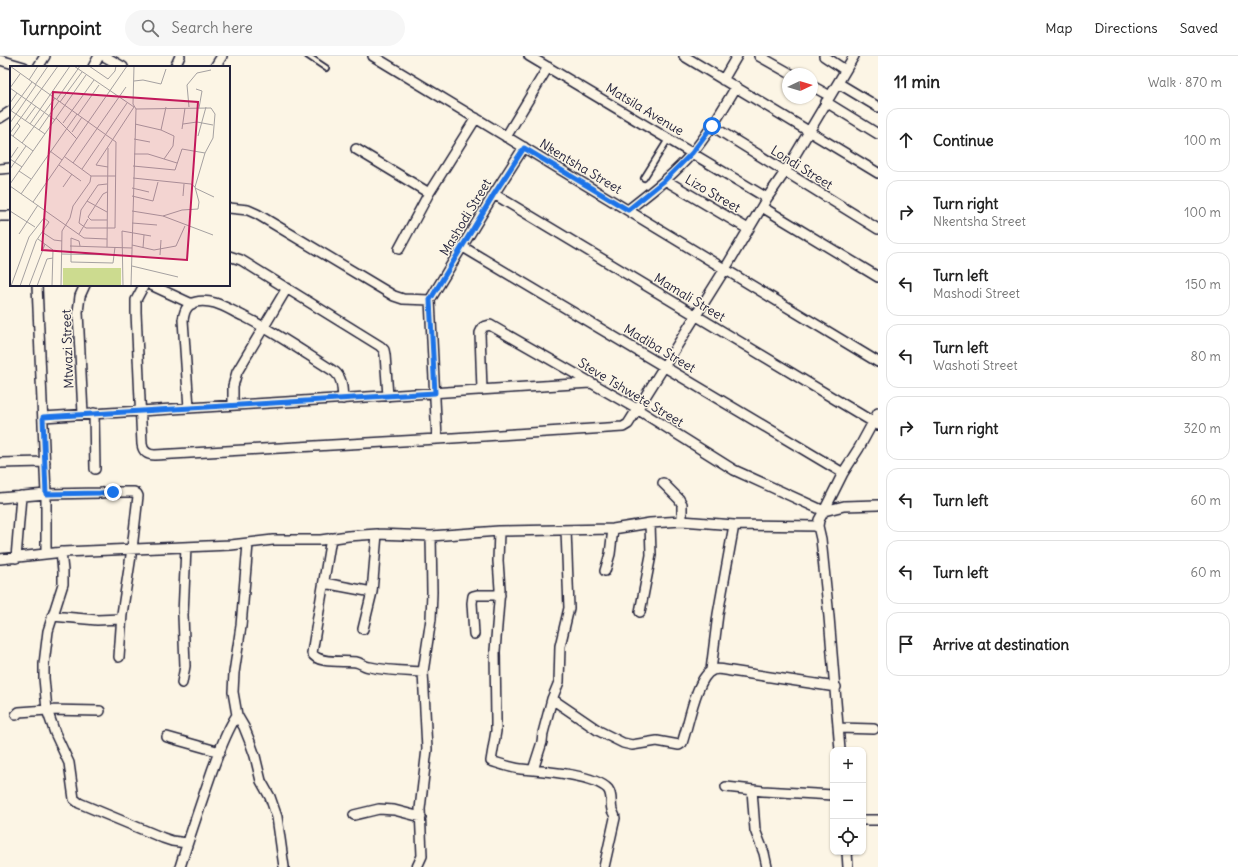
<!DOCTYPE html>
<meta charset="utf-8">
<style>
body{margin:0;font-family:Delius,sans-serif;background:#f6f6f6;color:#222}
.controls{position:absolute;right:12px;bottom:12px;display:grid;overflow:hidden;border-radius:8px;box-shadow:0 1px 3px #0004}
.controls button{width:36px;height:36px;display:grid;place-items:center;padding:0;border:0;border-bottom:1px solid #e0e0e0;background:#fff;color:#222;font:20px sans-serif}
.compass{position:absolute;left:782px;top:12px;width:36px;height:36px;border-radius:50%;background:#fff;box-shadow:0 1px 3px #0004;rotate:86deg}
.stop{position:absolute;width:12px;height:12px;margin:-9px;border:3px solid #1a73e8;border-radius:50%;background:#fff}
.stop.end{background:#1a73e8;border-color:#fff;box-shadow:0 1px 4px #0008}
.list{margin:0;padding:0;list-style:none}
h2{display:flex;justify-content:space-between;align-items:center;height:52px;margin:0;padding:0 16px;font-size:17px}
h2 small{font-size:13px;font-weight:400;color:#767676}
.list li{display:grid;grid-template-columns:26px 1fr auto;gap:12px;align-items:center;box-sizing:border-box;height:64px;margin:0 8px 8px;padding:0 8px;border:1px solid #e0e0e0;border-radius:12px}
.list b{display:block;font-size:15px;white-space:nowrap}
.list p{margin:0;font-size:13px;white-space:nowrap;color:#767676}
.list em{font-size:13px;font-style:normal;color:#767676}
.icon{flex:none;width:22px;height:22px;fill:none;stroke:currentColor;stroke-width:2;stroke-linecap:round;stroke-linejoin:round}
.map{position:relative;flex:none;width:878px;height:811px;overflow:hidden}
header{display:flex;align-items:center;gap:24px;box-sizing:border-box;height:56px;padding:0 20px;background:#fff;border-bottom:1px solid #e0e0e0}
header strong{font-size:19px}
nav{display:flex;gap:22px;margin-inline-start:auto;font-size:14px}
.search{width:280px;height:36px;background:#f6f6f6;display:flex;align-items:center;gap:10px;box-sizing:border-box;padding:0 14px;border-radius:22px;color:#767676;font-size:15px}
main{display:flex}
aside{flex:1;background:#fff}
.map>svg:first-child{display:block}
</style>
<header>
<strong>Turnpoint</strong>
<div class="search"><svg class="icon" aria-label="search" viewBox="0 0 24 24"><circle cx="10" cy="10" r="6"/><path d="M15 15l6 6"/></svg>Search here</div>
<nav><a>Map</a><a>Directions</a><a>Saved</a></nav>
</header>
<main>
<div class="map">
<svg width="878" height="811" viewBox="0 0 878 811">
<rect width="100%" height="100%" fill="#fcf5e5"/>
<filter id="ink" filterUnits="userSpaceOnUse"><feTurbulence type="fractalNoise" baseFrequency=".025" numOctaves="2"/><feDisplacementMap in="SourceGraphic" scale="8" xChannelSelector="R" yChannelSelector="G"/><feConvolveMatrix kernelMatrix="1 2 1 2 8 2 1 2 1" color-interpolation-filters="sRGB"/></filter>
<g filter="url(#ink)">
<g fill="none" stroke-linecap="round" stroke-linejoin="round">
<g stroke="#22223b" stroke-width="8">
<path id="service" d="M308,0L326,12
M644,122L669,82"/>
</g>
<g stroke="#22223b" stroke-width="12">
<path id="minor" d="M104,0L123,11
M373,0L878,306
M529,0L767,142
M684,0L878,117
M759,0L791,18
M824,0L845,14
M0,4L24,11
M38,11L45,0
M93,11L99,0
M175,11L180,0
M215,11L222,0
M723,24L737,0
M838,27L878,51
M812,30L830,40
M826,46L878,78
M0,62L11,55
M712,70L878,173
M506,81L548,11
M356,93L429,137
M0,113L11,112
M665,124L748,173
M494,138L878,369
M762,151L878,221
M229,152L248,154L257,158L394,240L403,243L430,244
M628,154C651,136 675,118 693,96C710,76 723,53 736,31
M0,160H11
M463,191L843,417
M399,193L429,137L476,62
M229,200L241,204L380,290L384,294L385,299L388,340
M37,229L46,438V498
M144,229L136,244V256L142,388C143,396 148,399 155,399L437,383L623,371L628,368L725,213L767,142L785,116L854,0
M151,229L192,248
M430,244L494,138L524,91
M430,244L437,383
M482,334L480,277L483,271L490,269L637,353L734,414L824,455L843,417L859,392L878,357
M233,348V330L237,316L287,232
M189,352L183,264C184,258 185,252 191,248C197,244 208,245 215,247C225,250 234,256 243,260C275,276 305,297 335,316C343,323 342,333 343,343
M94,357L95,413
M83,358L78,256L80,240L85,229
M43,361L590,327
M0,407L45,406
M663,427L679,443L682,448V465
M0,442L46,438L101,437L113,436H134L137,438L138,440L132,493L122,558L119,601
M818,470L821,483L829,561L840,694
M499,475L498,505L500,533L495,595L496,664V675L491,705C501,708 511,712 521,713C542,715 594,718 608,733C613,740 610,747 612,754C613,757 615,759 615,762L604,811
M331,482L312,597C318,609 345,604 356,606C361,607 365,611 370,611C388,615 405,615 423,616
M248,488L241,570L234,617L233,636L237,659L244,671L250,686L255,700L261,725L270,741L277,761L284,811
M61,496L63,515V528L48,575L44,608V622L47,654L55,677L69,707L74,743L79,747L163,782L172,785L187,787
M16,502L21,440
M0,503L63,496L231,489L273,484H321L348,480L377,478L431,480L499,475L613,473L650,467L682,465L734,469L818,470L819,464L824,455L844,450L878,449
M605,515L610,498L613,473
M324,527L372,536
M640,556L651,499L650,467
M52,560L97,564L121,563
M363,573L372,536L377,478
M474,578L472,547L473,540L477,539H500
M711,614L718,558L734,469
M182,627L185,610L183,559L186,491
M552,643L599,675L623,687L632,689L657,685L679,689L682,687C688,672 696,620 713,614C718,612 725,614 731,615L836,631
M16,659L19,656L47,654L100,655
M839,672L874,673
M167,681L220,696
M533,714L542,686L543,677L552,643L559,626L560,590L569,552L566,474
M726,731L763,735L833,739
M752,734L755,774L764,797L767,811
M354,759L379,753L394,754L421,761
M863,764H878
M847,796L848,811
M180,811C190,779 201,747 212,715C219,696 226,676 237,659
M417,811L422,800L420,753L427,693L423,616L431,563L432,536L431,480"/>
</g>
<use href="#service" stroke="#fcf5e5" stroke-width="4.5"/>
<use href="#minor" stroke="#fcf5e5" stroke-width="9"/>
</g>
</g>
<g fill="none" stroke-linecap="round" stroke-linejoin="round" filter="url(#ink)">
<path stroke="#1a73e8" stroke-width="5" d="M113,436L100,437L46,438L43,361L435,337L430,244L494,138L524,92L628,154L665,124L692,97L712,70"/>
</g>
<g text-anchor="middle" stroke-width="3" stroke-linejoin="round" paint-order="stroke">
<g font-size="13" fill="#22223b" stroke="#fcf5e5">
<text transform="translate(645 53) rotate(31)" y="5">Matsila Avenue</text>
<text transform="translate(581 110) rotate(31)" y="5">Nkentsha Street</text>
<text transform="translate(802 111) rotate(32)" y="5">Londi Street</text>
<text transform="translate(713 137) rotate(30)" y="5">Lizo Street</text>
<text transform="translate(465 161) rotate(-59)" y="5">Mashodi Street</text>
<text transform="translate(690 241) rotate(31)" y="5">Mamali Street</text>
<text transform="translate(660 292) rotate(31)" y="5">Madiba Street</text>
<text transform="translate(67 293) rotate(-92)" y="5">Mtwazi Street</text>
<text transform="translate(631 336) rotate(31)" y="5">Steve Tshwete Street</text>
</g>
</g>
<g transform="translate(10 10)">
<rect width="220" height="220" fill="#fcf5e5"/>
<path d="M53,202H111V220H53Z" fill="#ccdb8f"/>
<path fill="none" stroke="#a5a1a1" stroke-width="1" d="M0,0L106,76L105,162H76L69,157L71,144L88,119L97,118M64,0L124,41L86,99L98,101M79,0L98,13L105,5L106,0M10,8L0,22L45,54M19,14L28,0M124,15L133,14L151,18L156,3M25,19L38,0M186,23L192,25L189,42M47,33L70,0M50,36L72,6M0,37L7,27M179,41L177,19L187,7L201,4M0,44L35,68M0,46L22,16M68,49L89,19M46,52L67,73M15,55L26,40M0,57L26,19M53,57L84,14M20,58L60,0M125,58L151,64M173,58L187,56L203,59M172,63L175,42M29,64L49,35M62,66L72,51M0,67L48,0M0,68L23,85M3,70L10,60L7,57M188,70L196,41M124,73L140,76M12,77L45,32M40,85L52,94M124,88H138L167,97M55,91L81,110M0,93L12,101M0,93L8,81M154,93L163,80L164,70L151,64L156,41M63,97L116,21M49,99L71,115M123,100L165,104L172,83L195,87L203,72L205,48L201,42L126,43M0,103L16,80M72,103L117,37M9,105L21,113M81,110H106M0,118L76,9M0,120L74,172L97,173M53,121L62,108M185,121L195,87M122,122L139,126M185,122L204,131M11,128L67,48M122,130L143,135L148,116M173,130L174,118M77,135L97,146M23,136L117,0M0,145L25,161M122,145L153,150L172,144L188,143L189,136L185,121L181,118L123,112M153,150L203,169M97,154H81L78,151L93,128L97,126M122,157L147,159M32,166L44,174L52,175M9,168L28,139M69,168L78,153M28,173L43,184L42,220M122,179L144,184L166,180L175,160M60,180L122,182M70,180L69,175L61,172V196L103,197L105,181M97,181L98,82M133,182L134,169M52,188L105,189M150,189L151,174M122,200L168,211M1,220L19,171L34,152L39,156L26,175L10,220M19,220L35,178M27,220L37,193L43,192M51,220L52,165L60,152L63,140L80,116L81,110M113,220L112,165L141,170M121,220L126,43L123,38L124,0"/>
<path fill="#c2185b" fill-opacity="0.15" stroke="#c2185b" stroke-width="2" d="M43,26L188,36L177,194L32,184Z"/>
<rect width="220" height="220" fill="none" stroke="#22223b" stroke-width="2"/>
</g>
</svg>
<div class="controls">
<button>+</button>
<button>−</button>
<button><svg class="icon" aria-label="locate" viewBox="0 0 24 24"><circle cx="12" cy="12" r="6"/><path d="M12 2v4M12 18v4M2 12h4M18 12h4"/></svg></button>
</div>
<svg class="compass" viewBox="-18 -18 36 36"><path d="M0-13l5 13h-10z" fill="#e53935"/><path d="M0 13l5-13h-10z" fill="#767676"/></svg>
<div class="stop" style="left:712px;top:70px"></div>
<div class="stop end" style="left:113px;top:436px"></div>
</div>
<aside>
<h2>11 min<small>Walk · 870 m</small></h2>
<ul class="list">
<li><svg class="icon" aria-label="ahead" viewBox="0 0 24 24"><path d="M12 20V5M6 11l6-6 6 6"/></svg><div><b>Continue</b></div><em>100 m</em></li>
<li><svg class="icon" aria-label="right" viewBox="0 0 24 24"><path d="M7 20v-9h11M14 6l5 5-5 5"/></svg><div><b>Turn right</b><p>Nkentsha Street</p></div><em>100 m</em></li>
<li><svg class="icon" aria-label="left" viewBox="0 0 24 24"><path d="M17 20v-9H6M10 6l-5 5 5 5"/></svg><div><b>Turn left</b><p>Mashodi Street</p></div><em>150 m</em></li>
<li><svg class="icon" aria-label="left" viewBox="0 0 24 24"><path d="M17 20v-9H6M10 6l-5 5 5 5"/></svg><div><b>Turn left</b><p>Washoti Street</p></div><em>80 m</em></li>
<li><svg class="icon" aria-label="right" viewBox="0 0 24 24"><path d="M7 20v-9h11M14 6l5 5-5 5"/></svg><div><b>Turn right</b></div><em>320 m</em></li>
<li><svg class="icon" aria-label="left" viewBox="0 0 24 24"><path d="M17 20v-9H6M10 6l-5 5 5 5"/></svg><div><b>Turn left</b></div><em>60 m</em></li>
<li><svg class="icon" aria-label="left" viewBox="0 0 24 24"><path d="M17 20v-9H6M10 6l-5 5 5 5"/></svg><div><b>Turn left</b></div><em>60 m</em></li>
<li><svg class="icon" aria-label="arrive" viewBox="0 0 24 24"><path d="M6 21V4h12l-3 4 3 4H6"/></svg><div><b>Arrive at destination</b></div></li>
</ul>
</aside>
</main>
